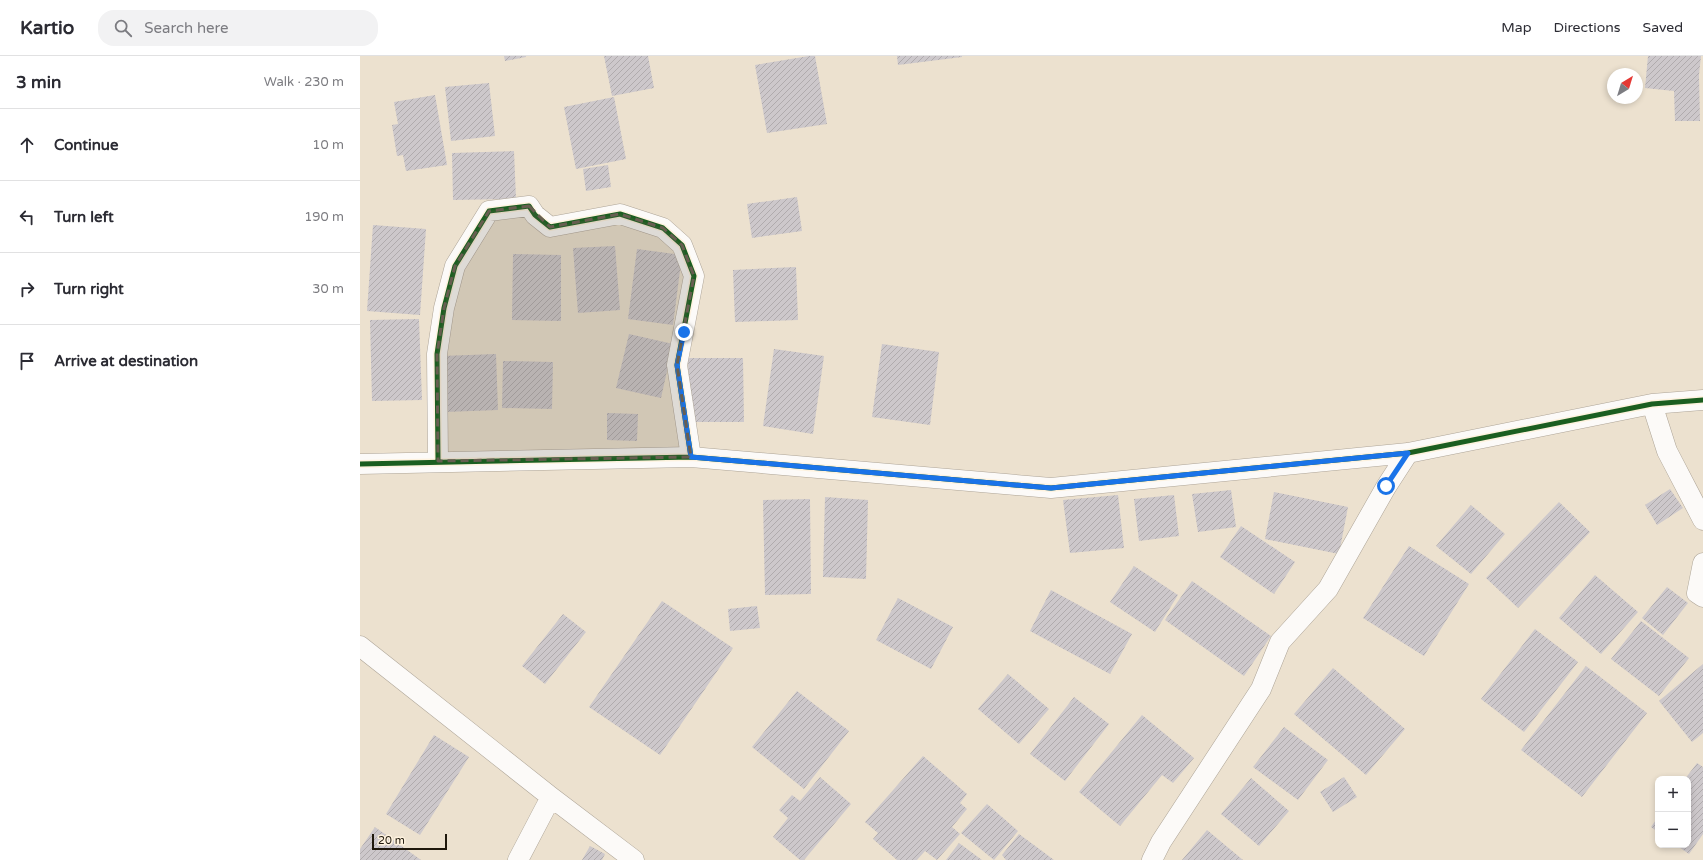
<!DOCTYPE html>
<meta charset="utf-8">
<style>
body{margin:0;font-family:"Varela Round",sans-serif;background:#f2f2f3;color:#2b2b33}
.controls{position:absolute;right:12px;bottom:12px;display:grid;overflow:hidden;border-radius:8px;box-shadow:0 2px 6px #0003}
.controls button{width:36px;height:36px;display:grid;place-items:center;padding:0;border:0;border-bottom:1px solid #e1e1e2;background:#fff;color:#2b2b33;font:20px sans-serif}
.compass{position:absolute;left:1247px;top:12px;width:36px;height:36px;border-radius:50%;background:#fff;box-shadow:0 2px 6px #0003;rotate:38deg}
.scale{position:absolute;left:12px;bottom:10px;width:75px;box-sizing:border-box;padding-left:4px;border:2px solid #1f180c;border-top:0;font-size:11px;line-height:14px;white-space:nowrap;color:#1f180c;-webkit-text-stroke:3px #fef2de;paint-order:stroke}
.stop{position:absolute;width:12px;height:12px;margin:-9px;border:3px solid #1a73e8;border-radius:50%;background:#fff}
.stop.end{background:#1a73e8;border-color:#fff;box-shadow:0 1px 4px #0008}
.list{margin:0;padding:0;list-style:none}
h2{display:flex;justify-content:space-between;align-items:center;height:52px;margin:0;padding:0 16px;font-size:17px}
h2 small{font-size:13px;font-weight:400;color:#7c7c81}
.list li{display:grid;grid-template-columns:26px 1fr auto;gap:12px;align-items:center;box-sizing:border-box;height:72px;padding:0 16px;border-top:1px solid #e1e1e2}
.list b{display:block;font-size:15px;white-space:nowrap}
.list em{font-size:13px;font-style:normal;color:#7c7c81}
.icon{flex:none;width:22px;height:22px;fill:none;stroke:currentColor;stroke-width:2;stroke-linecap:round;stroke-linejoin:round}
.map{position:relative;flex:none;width:1343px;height:804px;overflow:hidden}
header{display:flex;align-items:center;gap:24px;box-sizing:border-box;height:56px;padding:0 20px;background:#fff;border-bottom:1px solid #e1e1e2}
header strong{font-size:19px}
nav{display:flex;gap:22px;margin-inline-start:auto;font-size:14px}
.search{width:280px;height:36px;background:#f2f2f3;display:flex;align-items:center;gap:10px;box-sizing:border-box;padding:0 14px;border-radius:16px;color:#7c7c81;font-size:15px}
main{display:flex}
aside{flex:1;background:#fff}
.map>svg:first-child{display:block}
</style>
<header>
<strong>Kartio</strong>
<div class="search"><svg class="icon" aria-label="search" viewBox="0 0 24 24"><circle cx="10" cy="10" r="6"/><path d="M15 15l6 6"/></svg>Search here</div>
<nav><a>Map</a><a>Directions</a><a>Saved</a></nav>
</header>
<main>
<aside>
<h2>3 min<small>Walk · 230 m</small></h2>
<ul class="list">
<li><svg class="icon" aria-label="ahead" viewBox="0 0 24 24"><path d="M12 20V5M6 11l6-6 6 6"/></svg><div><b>Continue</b></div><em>10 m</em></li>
<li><svg class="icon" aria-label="left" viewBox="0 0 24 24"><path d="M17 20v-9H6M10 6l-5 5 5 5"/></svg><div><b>Turn left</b></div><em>190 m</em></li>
<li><svg class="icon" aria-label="right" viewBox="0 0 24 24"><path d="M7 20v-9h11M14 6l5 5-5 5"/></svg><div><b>Turn right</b></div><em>30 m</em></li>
<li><svg class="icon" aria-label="arrive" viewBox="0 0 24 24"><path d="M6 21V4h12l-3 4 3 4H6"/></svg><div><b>Arrive at destination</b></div></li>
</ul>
</aside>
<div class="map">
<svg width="1343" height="804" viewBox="0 0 1343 804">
<defs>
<pattern id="building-hatch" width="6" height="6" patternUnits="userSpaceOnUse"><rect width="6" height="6" fill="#cdc8cb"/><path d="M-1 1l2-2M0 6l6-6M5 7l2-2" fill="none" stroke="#b0abad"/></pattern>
</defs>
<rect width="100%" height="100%" fill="#ece1cf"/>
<path fill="url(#building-hatch)" d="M144,0H166V1L145,5Z
M244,0H288L294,32L252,40Z
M449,0H455L467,68L407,77L395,9Z
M537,0H602V1L538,9Z
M1288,0H1341L1339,19L1340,65H1315L1314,35L1285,32Z
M129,27L135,80L91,85L85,31Z
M75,39L87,109L46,115L43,99L37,100L32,69L38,68L34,46Z
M254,41L266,103L216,113L204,51Z
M154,95L156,143L93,144L92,97Z
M248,109L251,131L226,135L223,113Z
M437,141L442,175L392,182L387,148Z
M13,169L66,173L60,259L7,255Z
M255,190L260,254L218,257L213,192Z
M277,193L322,199L313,269L268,263Z
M153,198L201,199V265L152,264Z
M436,211L438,264L375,266L373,214Z
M59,263L62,344L12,345L10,264Z
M269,278L313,288L301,342L256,332Z
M522,288L579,296L570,369L512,361Z
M414,293L464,300L453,378L403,370Z
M136,298L138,354L85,356L82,300Z
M328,302H383L384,366H329Z
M143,305L193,306L192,353L142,352Z
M247,357L278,358L277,385L247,384Z
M1310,433L1323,452L1297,469L1285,449Z
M871,434L876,471L838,476L832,438Z
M914,436L988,451L979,498L905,483Z
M758,439L764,492L710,497L703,444Z
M814,439L819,480L779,485L774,443Z
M465,441L508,444L506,523L463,521Z
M450,443L451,538L405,539L403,444Z
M1199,446L1230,476L1158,552L1126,522Z
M1111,449L1145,478L1111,518L1076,490Z
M881,470L935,506L914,538L860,501Z
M1049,490L1109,528L1064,600L1003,562Z
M774,510L818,539L795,576L750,546Z
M1235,519L1278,556L1241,598L1199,562Z
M832,525L911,580L884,620L805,564Z
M1307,531L1328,547L1303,579L1282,562Z
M691,534L772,578L750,618L670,575Z
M538,542L593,571L571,613L516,584Z
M302,545L373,592L300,699L229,651Z
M397,550L400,572L370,575L368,553Z
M203,558L226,576L185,628L162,610Z
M1281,565L1329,602L1299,640L1251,603Z
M1175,573L1218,606L1164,676L1121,643Z
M1343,608V677L1332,686L1299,645Z
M1226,610L1287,657L1222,741L1161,694Z
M973,612L1045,673L1006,719L934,658Z
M648,618L689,653L659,688L618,653Z
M437,635L489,675L444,733L392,691Z
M714,641L749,668L705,725L670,698Z
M782,659L834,702L813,727L802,719L760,770L719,736Z
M924,671L968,704L938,744L893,711Z
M74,679L109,701L60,779L26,758Z
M563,700L607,738L600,747L607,753L592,771L600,778L577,804L565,795L557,804H537L513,783L518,777L505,766Z
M1337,707L1343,711V778L1329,798L1316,789H1328V723H1325Z
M460,721L491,748L444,804H440L413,781L428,762L419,754L432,739L440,745Z
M984,721L997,741L973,756L960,736Z
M891,722L929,755L899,790L861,758Z
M627,748L658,775L634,804L601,777Z
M1298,761V776L1291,771Z
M15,771L61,804H0V793Z
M847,774L883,804H822Z
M659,778L682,795L694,804H646L642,799Z
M599,787L622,804H586Z
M230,790L245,798L242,804H222Z"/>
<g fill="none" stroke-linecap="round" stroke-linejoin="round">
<g stroke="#ada497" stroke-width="21">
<path id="street" d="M1292,348L1307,395L1343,464
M78,405L77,298L84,252L95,210L129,155L169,150L175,159L190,171L260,158L303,172L322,189L334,220L317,309L331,401
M0,408L331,401L691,432L1048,397L1292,348L1343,344
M1343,507L1337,537L1343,541
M0,590L191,741L274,804
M158,804L191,741
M792,804L801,786L901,633L920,586L968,533L1026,431L1048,397"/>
</g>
<use href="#street" stroke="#fcfaf8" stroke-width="20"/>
<g stroke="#fef2de" stroke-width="8">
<path id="cycleway" d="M78,405L77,298L84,252L95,210L129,155L169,150L175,159L190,171L260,158L303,172L322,189L334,220L317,309L331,401
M0,408L331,401L691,432L1048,397L1292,348L1343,344"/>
</g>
<use href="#cycleway" stroke="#1b5e20" stroke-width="5"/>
</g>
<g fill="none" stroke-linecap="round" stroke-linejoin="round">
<path stroke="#1a73e8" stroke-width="5" d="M324,276L317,309L331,401L691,432L1048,397L1026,430"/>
</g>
<path fill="#675e50" fill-opacity="0.2" stroke="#675e50" stroke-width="3" stroke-dasharray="8 5" stroke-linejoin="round" d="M169,150L190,171L260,158L303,172L322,189L334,220L317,309L331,401L78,405L77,298L84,252L95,210L129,155Z"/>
</svg>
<div class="controls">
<button>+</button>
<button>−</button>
</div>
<svg class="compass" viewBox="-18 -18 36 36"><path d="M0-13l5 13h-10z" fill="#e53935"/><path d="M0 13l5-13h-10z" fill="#7c7c81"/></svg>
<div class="scale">20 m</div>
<div class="stop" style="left:1026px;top:430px"></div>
<div class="stop end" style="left:324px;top:276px"></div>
</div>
</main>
